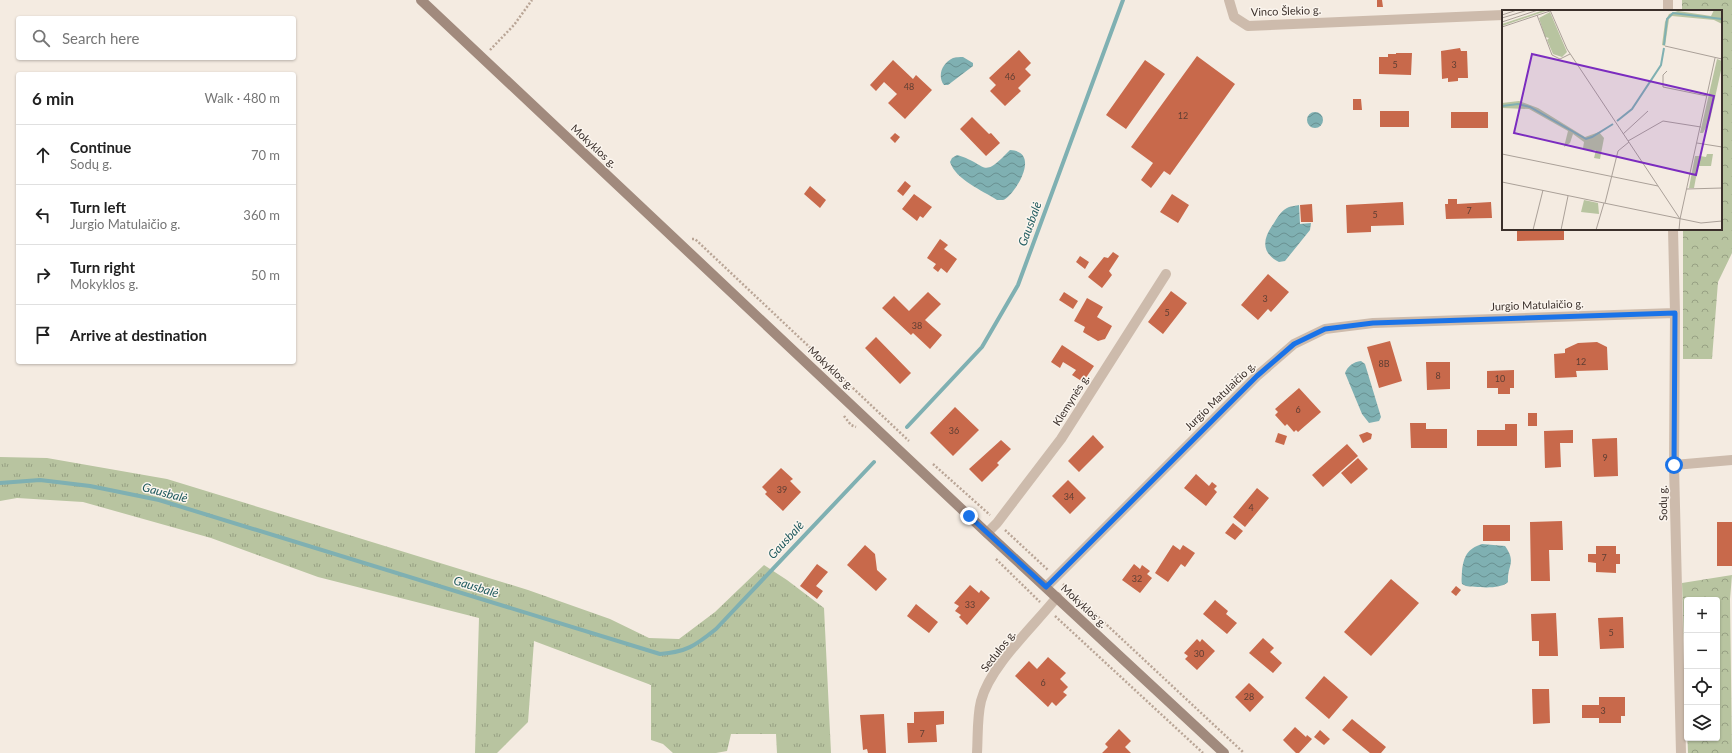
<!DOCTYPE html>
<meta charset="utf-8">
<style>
body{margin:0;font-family:Lato,sans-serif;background:#f2f2f2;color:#222}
.controls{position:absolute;right:12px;bottom:12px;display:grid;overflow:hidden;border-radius:4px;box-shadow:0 1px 3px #0004}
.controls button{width:36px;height:36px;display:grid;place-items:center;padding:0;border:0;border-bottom:1px solid #e0e0e0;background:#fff;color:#222;font:20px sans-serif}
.stop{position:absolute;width:12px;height:12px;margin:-9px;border:3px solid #1a73e8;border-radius:50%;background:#fff}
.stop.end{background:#1a73e8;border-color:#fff;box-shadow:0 1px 4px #0008}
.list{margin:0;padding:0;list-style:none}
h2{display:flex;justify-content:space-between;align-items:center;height:52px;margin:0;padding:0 16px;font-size:17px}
h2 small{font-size:13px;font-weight:400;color:#767676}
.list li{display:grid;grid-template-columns:26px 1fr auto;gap:12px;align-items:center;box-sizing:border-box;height:60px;padding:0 16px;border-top:1px solid #e0e0e0}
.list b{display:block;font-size:15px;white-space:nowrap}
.list p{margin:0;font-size:13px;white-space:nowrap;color:#767676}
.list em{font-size:13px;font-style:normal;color:#767676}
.icon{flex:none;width:22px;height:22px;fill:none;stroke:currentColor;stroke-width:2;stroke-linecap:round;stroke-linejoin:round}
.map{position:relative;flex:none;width:1732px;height:753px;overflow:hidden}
.search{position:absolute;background:#fff;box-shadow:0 1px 3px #0004;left:16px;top:16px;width:280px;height:44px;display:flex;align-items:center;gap:10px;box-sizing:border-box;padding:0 14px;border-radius:4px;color:#767676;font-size:15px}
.panel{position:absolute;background:#fff;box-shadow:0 1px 3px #0004;left:16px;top:72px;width:280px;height:292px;border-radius:4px}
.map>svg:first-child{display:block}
</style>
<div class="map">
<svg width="1732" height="753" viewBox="0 0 1732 753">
<defs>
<pattern id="grass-tufts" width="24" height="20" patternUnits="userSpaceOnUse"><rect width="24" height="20" fill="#b8c4a0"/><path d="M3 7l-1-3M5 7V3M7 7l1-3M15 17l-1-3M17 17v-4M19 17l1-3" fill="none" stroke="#97a083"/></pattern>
<pattern id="forest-crowns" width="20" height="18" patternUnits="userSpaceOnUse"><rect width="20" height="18" fill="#b8c4a0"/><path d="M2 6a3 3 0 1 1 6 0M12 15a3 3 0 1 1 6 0" fill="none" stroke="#97a083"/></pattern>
<pattern id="water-waves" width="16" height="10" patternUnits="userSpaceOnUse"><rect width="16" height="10" fill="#7fb0b2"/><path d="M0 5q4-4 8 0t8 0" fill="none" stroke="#699091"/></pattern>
</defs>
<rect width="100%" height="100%" fill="#f4ebe1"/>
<path fill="url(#grass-tufts)" d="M0,457L47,458L167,479L528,590L610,619L649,638L679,639L715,612L764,565L787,580L824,608L831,753H777L776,734H731L727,751L716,753H673L663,744L651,740V685L534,641L528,722L497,753H475L479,618L318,577L211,538L83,502L17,498L0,501Z"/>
<path fill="url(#forest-crowns)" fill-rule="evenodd" d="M1682,0H1732V253L1718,282L1712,359H1683V229H1721V11H1682Z
M1732,575L1730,599L1732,753H1688L1682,583ZM1687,600H1717V738H1687Z"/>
<path fill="url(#water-waves)" d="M963,57L973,63V66L948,85H944C937,76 942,63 953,58C956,57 960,57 963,57Z
M1307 120a8 8 0 1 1 16 0a8 8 0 1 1-16 0Z
M1010,150C1043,152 1013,197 1003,200C1001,200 999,200 997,200C982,190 956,180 950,162L952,158L957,155C989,164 980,181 1010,150Z
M1299,205L1300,224L1311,223L1310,230L1285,261L1279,262C1260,252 1263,238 1274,223C1278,216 1282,210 1289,207C1292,206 1296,206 1299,205Z
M1361,361L1365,364L1381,417L1379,421L1369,423L1362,414L1345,373C1348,366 1353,362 1361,361Z
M1482,544L1505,546C1517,563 1507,565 1508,582C1500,590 1476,587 1466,586L1462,584C1461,580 1462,575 1462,571C1464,556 1467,549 1482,544Z"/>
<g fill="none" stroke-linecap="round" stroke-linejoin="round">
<path stroke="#7fb0b2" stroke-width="4" d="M907,427L982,347L1018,285L1123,0
M0,483L40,480L90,486L159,500L660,654C686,652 695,646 716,629L874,462"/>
</g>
<path fill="#c8694b" d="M1377,0H1382L1383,7H1377Z
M1460,48L1461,51H1467L1468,78H1458V81L1448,82V78L1442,79L1441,51Z
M1019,50L1031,63L1025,69L1031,75L1018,88L1021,91L1005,106L990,91L996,85L989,78Z
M1396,53H1412L1411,75L1379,74V57H1388V54H1396Z
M1197,56L1235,84L1170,175L1164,171L1151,188L1141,180L1153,163L1131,147Z
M893,60L913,79L916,75L932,90L905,119L888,103L897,94L884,82L876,91L870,85Z
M1145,60L1165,74L1126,129L1106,115Z
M1353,99H1361L1362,110H1353Z
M1380,111H1409V127H1380Z
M1451,112H1488V128H1451Z
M972,117L989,134L991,133L1000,143L986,156L960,129Z
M895,133L900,137L895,143L890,138Z
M905,181L911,186L903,196L897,191Z
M810,186L826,200L820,208L804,194Z
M914,194L932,207L923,218L920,216L917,221L902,209Z
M1172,194L1189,205L1178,223L1160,212Z
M1448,199H1457V204L1491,202L1492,218L1446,219L1445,204H1448Z
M1403,202L1404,225L1371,226V232L1347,233L1346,205Z
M1312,204L1313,222H1301L1300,205Z
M1517,229H1564V240L1517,241Z
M940,239L948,245L944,249L957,259L947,273L941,268L938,272L933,268L936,264L927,258Z
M1113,252L1119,256L1109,271L1112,275L1102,288L1088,277L1104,257L1108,258Z
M1080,256L1089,262L1085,269L1076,262Z
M1268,274L1289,292L1271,312L1268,309L1258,320L1241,305Z
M1171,291L1187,303L1163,334L1148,322Z
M928,292L941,304L925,320L942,335L930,349L913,333L911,335L882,308L894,296L909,311Z
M1064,292L1078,301L1073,309L1059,300Z
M1087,298L1103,307L1097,317L1112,326L1105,339L1098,341L1083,332L1085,327L1074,321Z
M876,337L911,373L900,384L865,348Z
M1390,341L1402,381L1379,388L1367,347Z
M1597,342L1607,347L1608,370L1576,371L1577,377L1555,378L1554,354L1565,353V349L1578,343Z
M1062,345L1094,366L1083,382L1072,375L1076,370L1063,362L1060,368L1051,362Z
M1426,362H1450V389L1427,390Z
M1514,370V388H1510V394H1498V388H1487V371Z
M1299,388L1321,412L1298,432L1296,430L1294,432L1287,424L1285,426L1275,415L1278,412L1275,409Z
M955,407L979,430L953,456L930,433Z
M1528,413H1537V426H1528Z
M1410,423H1426V429H1447V448H1411Z
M1505,424H1517V446H1477V430H1505Z
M1573,430V443H1560L1561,467L1545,468L1544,431Z
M1367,432L1372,434L1371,439L1363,443L1359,435Z
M1278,433L1287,436L1284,445L1275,442Z
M1093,435L1104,447L1079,472L1068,461Z
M1617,438L1618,476L1594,477L1592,439Z
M1001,440L1011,449L997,463L999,465L982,482L969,469Z
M1347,444L1358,456L1323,487L1312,475Z
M1358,458L1368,469L1351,484L1341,473Z
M781,468L793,479L790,481L801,492L783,511L765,494L767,492L762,487Z
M1196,474L1209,486L1212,482L1217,486L1214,489L1217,492L1206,506L1184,488Z
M1068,480L1086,498L1070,514L1052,496Z
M1257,488L1269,498L1245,527L1233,517Z
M1562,521L1563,550H1549L1550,581H1531L1530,522Z
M1717,522H1732V566H1717Z
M1233,523L1243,531L1235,540L1225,533Z
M1483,525H1510V541H1483Z
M865,545L875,554L877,570L887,579L876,591L847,565Z
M1173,545L1180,550L1183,545L1195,553L1185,567L1181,564L1168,582L1155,573Z
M1596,546H1616V554H1620V564H1616V573L1596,572V563L1588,562V554H1596Z
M817,564L828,572L816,586L823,591L817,599L800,586Z
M1134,564L1140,569L1142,565L1150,571L1147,574L1152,578L1140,593L1122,580Z
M1391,579L1419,603L1371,656L1344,632Z
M970,585L979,593L981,590L990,598L967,625L959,617L961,615L955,611L959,606L954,603Z
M1456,586L1461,590L1456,596L1451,592Z
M1215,600L1228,611L1226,614L1237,623L1227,634L1203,614Z
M916,604L938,622L929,633L907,616Z
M1556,613L1558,656H1539V641H1532L1531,614Z
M1623,617L1624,648L1600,649L1598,618Z
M1263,638L1274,648L1270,652L1282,663L1273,673L1249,653Z
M1197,639L1200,642L1202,639L1215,651L1197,670L1185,659L1188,656L1184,653Z
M1048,657L1066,673L1060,679L1068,687L1063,692L1067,695L1056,706L1052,702L1048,707L1015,676L1029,661L1037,669Z
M1324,676L1348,697L1329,719L1305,698Z
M1249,683L1264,697L1250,712L1235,697Z
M1532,689H1549L1550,723L1533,724Z
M1599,697H1625V716H1621V723H1599V718H1582V705H1599Z
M944,711V724L936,725L937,742L908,743L907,723H914V712Z
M884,714L886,753H868L867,749L863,750L860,715Z
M1352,719L1386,747L1381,753H1370L1342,730Z
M1295,727L1306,737L1307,735L1312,739L1299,753H1296L1283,740Z
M1119,729L1131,741L1125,747L1131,753H1102L1108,747L1105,744Z
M1320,730L1330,739L1324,745L1314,737Z"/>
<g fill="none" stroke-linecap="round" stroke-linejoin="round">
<path stroke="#b9a596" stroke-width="2.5" stroke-dasharray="2 2" stroke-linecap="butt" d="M490,50L514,25L532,0
M692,239H695L909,441
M844,416L851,425L856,427
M933,464L990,515
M1005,530L1048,570
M996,559L1040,602
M1063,584L1244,753
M1055,616L1203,753"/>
<path stroke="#cdbbac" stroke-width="10" d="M1229,0L1234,17L1248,26L1503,15
M1668,0V11
M1673,229L1675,313L1674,465L1681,753
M1674,465L1732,460
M987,533L997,523L1061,439L1166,274
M1046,587L1257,376L1294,344L1325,329L1373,323L1675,313
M977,753C978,736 977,717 981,701C990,666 1034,626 1057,597"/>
<path stroke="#a18a7d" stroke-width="10" d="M421,0L987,533L1224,753"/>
</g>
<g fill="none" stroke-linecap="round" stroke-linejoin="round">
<path stroke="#1a73e8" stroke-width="5" d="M969,516L1046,587L1257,376L1294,344L1325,329L1373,323L1675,313L1674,465"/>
</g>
<g text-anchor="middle" stroke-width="3" stroke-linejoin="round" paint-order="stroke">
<g font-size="9" fill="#5e3e33">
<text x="1395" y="68">5</text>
<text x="1454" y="68">3</text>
<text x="1010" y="80">46</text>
<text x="909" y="90">48</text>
<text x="1183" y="119">12</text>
<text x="1469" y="214">7</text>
<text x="1375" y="218">5</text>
<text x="1265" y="302">3</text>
<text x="1167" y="316">5</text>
<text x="917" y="329">38</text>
<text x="1581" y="365">12</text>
<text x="1384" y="367">8B</text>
<text x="1438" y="379">8</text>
<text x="1500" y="382">10</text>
<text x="1298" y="413">6</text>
<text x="954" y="434">36</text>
<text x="1605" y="461">9</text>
<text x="782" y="493">39</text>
<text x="1069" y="500">34</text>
<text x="1251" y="511">4</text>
<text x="1604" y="561">7</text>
<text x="1137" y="582">32</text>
<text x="970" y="608">33</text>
<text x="1611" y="636">5</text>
<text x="1199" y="657">30</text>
<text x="1043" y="686">6</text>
<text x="1249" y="700">28</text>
<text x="1603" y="714">3</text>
<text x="922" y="737">7</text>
</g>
<g font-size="11" fill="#3b302b" stroke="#fbf5ee">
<text transform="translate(1286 11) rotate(-2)" y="4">Vinco Šlekio g.</text>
<text transform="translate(594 146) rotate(43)" y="4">Mokyklos g.</text>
<text transform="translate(1537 305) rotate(-2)" y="4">Jurgio Matulaičio g.</text>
<text transform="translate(831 368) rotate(43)" y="4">Mokyklos g.</text>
<text transform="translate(1220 396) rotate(-44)" y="4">Jurgio Matulaičio g.</text>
<text transform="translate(1071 400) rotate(-58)" y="4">Klemynės g.</text>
<text transform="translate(1663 503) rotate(-91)" y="4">Sodų g.</text>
<text transform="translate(1084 606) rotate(43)" y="4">Mokyklos g.</text>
<text transform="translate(998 651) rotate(-52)" y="4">Sedulos g.</text>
</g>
<g font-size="12" font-style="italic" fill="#1f5a5e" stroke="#fbf5ee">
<text transform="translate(1030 224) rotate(-70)" y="4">Gausbalė</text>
<text transform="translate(165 493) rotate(15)" y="4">Gausbalė</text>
<text transform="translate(786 540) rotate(-47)" y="4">Gausbalė</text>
<text transform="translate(476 587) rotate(17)" y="4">Gausbalė</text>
</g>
</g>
<g transform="translate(1502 10)">
<rect width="220" height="220" fill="#f4ebe1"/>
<path d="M42,0H47L0,16V14ZM212,0H220V14L212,10L170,6L167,9L163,36L160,35L163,12L167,4L176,1L209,6ZM48,2L65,42L60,47L51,44L45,30L47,28L43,27L37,8ZM17,91L36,98L83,127L97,122L102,128L98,149L92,148L94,140H83L81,138L82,132L71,124L68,133L62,137L66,121L27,99L0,98V93ZM205,144H211L209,156H196L198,146L204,147ZM82,190L96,193L97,204L79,202Z" fill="#b8c4a0"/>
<path d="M215,49L220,51V56L208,110L201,123H198ZM193,146H198L192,178H187Z" fill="#b8c4a0"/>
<path fill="none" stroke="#7fb0b2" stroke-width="2" d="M162,35L165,9L171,3L220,9M0,96L16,94L28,97L84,129L90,127L111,114M115,111L130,99L159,55L162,38"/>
<path fill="none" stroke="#aaa098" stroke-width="1" d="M48,0L65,39L178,209L177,220M0,5L15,0M35,5L50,45L58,49L68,44M0,8L26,0M0,12L36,0M0,17L51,0M163,36L220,49M165,61L161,65V77L205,86M121,124L146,101M126,131L161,111L199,117M195,133L220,137M0,144L156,176M0,172L199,213L220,211M185,179L220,178M103,193L116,141L127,132M178,209L213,48M31,220L41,180M59,220L66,186M94,220L102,193"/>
<path fill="#7b2cbf" fill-opacity="0.15" stroke="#7b2cbf" stroke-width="2" d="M30,44L212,86L194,165L12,123Z"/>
<rect width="220" height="220" fill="none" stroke="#3b302b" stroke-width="2"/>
</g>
</svg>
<div class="controls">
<button>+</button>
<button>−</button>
<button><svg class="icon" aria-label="locate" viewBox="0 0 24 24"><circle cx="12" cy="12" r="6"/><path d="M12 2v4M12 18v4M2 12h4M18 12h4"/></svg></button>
<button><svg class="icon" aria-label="layers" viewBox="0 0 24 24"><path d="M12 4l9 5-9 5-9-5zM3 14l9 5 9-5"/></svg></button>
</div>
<div class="stop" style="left:1674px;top:465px"></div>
<div class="stop end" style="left:969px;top:516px"></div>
<div class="search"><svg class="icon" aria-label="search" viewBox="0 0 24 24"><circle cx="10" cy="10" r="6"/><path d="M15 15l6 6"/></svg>Search here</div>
<section class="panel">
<h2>6 min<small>Walk · 480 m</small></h2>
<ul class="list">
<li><svg class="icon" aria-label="ahead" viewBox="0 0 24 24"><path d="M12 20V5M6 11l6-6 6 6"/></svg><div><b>Continue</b><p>Sodų g.</p></div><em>70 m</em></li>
<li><svg class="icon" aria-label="left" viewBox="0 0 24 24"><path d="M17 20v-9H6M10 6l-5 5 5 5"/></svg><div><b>Turn left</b><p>Jurgio Matulaičio g.</p></div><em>360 m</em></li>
<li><svg class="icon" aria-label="right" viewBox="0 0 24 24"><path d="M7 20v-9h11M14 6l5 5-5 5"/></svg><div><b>Turn right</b><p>Mokyklos g.</p></div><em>50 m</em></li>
<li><svg class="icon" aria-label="arrive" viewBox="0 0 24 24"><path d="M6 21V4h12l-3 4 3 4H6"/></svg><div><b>Arrive at destination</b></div></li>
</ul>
</section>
</div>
